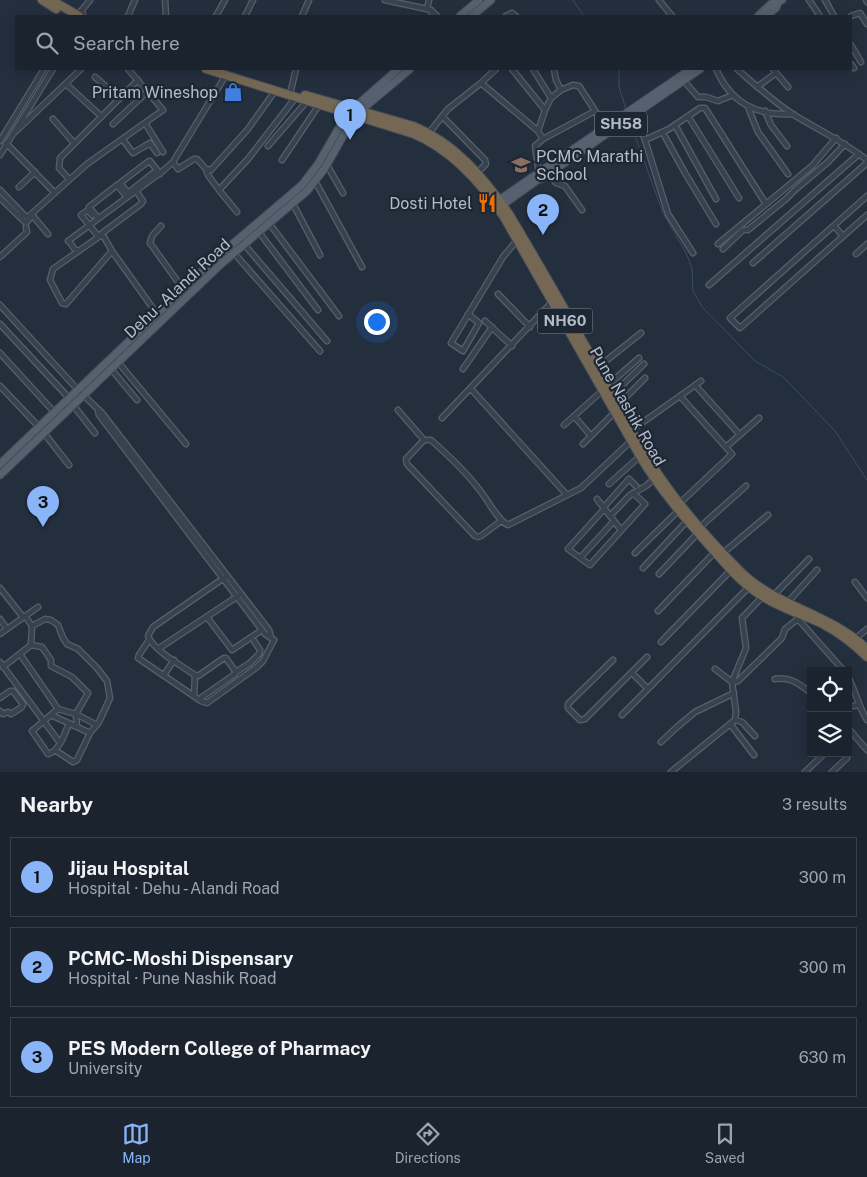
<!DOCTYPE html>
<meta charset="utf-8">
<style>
body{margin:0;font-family:"Public Sans",sans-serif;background:#282f3a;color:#f1f3f6}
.controls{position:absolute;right:15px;bottom:15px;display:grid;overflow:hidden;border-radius:0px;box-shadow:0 2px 12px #0003}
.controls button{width:45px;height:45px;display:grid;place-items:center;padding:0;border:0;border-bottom:1px solid #39404a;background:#1b232e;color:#f1f3f6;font:25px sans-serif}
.you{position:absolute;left:376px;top:321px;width:18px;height:18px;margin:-12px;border:4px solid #fff;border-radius:50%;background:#1a73e8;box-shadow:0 0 0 8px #1a73e833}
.badge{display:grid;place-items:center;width:32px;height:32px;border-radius:50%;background:#8ab4f8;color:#111;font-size:16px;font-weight:700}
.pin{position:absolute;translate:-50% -41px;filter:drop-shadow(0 1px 2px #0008)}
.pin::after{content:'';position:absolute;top:26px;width:18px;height:15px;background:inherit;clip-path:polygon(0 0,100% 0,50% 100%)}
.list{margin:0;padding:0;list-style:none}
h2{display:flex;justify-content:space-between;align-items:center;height:65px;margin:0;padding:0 20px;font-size:21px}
h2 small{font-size:16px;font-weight:400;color:#a0a4aa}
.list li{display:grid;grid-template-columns:32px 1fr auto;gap:15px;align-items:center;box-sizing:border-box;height:80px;margin:0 10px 10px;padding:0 10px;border:1px solid #39404a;border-radius:0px}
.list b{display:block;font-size:19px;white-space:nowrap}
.list p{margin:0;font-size:16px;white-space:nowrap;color:#a0a4aa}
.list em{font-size:16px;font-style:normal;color:#a0a4aa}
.icon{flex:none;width:28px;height:28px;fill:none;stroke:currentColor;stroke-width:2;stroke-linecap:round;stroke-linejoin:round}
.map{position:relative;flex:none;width:867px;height:772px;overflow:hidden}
.search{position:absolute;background:#1b232e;box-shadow:0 2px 12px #0003;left:15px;right:15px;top:15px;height:55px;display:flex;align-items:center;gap:12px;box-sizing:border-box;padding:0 18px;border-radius:0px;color:#a0a4aa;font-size:19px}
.sheet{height:335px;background:#1b232e}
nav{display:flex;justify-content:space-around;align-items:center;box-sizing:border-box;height:70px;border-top:1px solid #39404a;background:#1b232e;font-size:14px;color:#a0a4aa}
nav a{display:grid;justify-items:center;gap:2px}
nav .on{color:#8ab4f8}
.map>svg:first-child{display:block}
</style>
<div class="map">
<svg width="867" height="772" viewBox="0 0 867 772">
<rect width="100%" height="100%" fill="#242f3e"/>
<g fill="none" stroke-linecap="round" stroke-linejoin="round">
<path stroke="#394c67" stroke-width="1" d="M573,0L584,16
M619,69V87L626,109
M630,122L663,213L686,253L692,268L693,291L703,308L755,361L783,377L792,386L835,431L867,480"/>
<g stroke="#565f6c" stroke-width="7">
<path id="street" d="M165,0L166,16
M385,0L427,9
M429,0L427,9L431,10L432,16
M659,0L672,16
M809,0L820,16
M825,0L834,16
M866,0L867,2
M82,10L90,0
M431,10L437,16
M76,15L82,10L83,16
M128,16L135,0
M216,16L225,0
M245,16L253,0
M302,16L309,0
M506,16L512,13L516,16
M851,16L860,13L867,24
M851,45L861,62
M851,64L854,68
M512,69L545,110L538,131
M533,69L551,98
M716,69C731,103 756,116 793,114
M737,69C755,85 774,102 794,115C819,130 844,142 867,160
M773,69L788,87
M95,77L119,98
M684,81L698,97H706L718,101L733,95
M481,83L496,69
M66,84L101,116
M757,87L776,73
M291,90L296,69
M561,90L573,85L579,86L605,126
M748,107L758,132L788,174
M545,110L551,98L561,90L556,80L554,69
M765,111L771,125L787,146
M635,114L645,140
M442,116L485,160L486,164L477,173
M688,116L739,198
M53,119L74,143
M145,123L163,152
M113,124L148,91
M675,125L716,199
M15,132L81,69
M429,133L448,109L481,83L538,131L543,139L535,146L539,173
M663,133L685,173L716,224
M543,139L595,111
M123,140L133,153L150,143L157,153
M0,141L44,69
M6,143L54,192
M268,146L307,101
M0,155L53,69
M282,160L319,105
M173,162L178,169L194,159H197L206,169L211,170L248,129L275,91
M327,165L343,193
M206,169L208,175L219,190L248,159L296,97
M157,170L128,193L120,183L149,161H150L160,174
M548,174L556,183L565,186L582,210
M69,179L59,168L60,158L138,80
M315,181L362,267
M19,187L35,172
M0,190L25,216L28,217L87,164L163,110L128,69
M219,190L237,212
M867,196L730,318L740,328L867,215
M0,198L26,223L31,217
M293,204L320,255
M92,215L88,210L81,215L98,236
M33,216L48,234
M98,218L89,207L117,185L127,197
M269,223L339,316
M161,226L152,236L150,243L183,289
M834,226L843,236
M259,232L318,310
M97,237L141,204L143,201L136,191
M68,241L164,170L173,162L226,75
M243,243L327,341
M71,244L76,251L79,250
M718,244L812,166L836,138
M723,249L743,230H748L786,199L796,189L828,162L845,144
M112,251L104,237L100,236L53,269L50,280L62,303L66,304L112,251L157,314
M234,253L320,351
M693,253L668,214L645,140L669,129L700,108H705L766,204
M856,254L867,244
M0,257L27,232L26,227
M753,263L867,163
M709,285L859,154
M498,294L530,327
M0,305L78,390L102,413L269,630L271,637
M468,314L479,323L463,351L451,343L503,257L518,239
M485,321L512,346
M0,324L69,398
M0,353L54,412
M118,362L186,444
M597,368L641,333
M111,369L137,400
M463,369L492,327
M695,385L740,435
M0,386L39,427
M607,386L639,358
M471,389L567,495
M612,395L644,364
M73,405L95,433
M618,405L645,378
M398,410L424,440
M98,411L99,415L265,634L274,640L263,661L257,667L207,703L201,701L138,658L139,655L149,640
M574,416L591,436
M442,418L553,301
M564,425L603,390
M632,430L701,381
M44,433L69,465
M583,444L615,412
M726,447L759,418
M609,484L640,456
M597,499L621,530
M680,503L732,454L680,396
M604,507L629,479L636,486
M605,508L568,549L590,565L645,504L633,493
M610,516L630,495L646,486L654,479
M501,521L481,536L478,537L475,536L407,464L406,459L424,440H431C448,455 464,470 478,488C487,498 497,520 508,525L581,488L631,441
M700,527L746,486
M635,553L679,510
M723,553L768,515
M580,558L614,521
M643,568L687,521
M659,574L698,533
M855,582L867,598
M0,588L23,617
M773,596L809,559
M788,602L817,570
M658,611L715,552
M207,617L232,650L262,630
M797,618L844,671
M0,619L7,629
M32,626L45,619L51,620L58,625L63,638L67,644L78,649L97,668L107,681L110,698L99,722L90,733L77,760L73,762L55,750
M0,634L38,607
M855,639L867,629
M661,642L731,570
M31,645L42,647L51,660V666L72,677L88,693L76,714L77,727
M158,649L238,596
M20,654L58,709L32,731L48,754C59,752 65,733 69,723
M613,660L568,704V708L580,720L585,719L647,657
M0,662L60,743
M3,667L31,645L32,626L25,616
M715,669L732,682L738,681L782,638L785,629L798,619
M236,672L250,663L259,654L260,650L254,641
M632,673L648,689
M164,675L174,660
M848,677C856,691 858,706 867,720
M775,679C790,676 799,684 811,693
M194,696L195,675
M202,697L235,674V671L226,658H224L198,676L195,675C182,666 154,651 148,636L153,627L224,578
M0,698L10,691H13L23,704L22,707L11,714L8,712L3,714L0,711
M848,707L859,705
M58,709L76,714L97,725
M51,715L90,733
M622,715L749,587
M735,720L742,722L755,736
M731,725L754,755
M848,728L867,750
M661,742L677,727L695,712L734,693
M671,772L735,720L736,712L732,682L746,648L742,618L764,595
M805,772L825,753
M832,772L847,758L846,753"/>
</g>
<g stroke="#414a57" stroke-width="9">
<path id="primary" d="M460,16L479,0
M472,16L491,0
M758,16L771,4L782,0
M766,16L776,8L778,3
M537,174L691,69
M541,179L700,69
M495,203L534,176
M498,208L536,181
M0,464L215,259L302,185L318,164L347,114L398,69
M0,475L221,264L307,191L325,168L351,122L360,111L410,69"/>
</g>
<g stroke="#434c59" stroke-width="10">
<path id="highway" d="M42,0L56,9
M51,0L79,16
M206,69L414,134C451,150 482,184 504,217L640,456C659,488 683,516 707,543C724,562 740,583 762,596C780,608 801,614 821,623C838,632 853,643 867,657
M305,95L413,126C455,143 484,178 509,214C539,264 568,315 596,365C617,403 636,442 660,477C682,509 711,542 739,570C775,607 830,613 867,649"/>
</g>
<use href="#street" stroke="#38414e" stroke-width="4.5"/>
<use href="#primary" stroke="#56606e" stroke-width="7"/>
<use href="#highway" stroke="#746855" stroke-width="8"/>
</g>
<defs>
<g id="shop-bare" transform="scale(1.5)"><path d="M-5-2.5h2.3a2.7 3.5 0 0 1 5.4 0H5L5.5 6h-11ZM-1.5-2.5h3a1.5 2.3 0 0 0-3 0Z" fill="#3f7fe0" stroke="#1d2633" stroke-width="2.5" paint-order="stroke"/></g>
<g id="school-bare" transform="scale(1.5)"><path d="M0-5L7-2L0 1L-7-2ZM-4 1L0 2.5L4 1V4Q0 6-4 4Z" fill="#8d6e63" stroke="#1d2633" stroke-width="2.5" paint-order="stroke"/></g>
<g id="restaurant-bare" transform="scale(1.5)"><path d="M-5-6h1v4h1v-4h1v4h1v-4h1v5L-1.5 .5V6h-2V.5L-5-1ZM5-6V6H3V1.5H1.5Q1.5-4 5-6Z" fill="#e8710a" stroke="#1d2633" stroke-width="2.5" paint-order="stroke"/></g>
</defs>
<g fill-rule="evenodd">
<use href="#shop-bare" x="233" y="92"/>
<use href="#school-bare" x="521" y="165"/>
<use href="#restaurant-bare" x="487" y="203"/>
</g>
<g text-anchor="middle" stroke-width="4.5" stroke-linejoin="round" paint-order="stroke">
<g fill="#1d2633" stroke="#878f9c" stroke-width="1">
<rect x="595" y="111.5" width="52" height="25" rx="4"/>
<rect x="537.5" y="308.5" width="55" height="25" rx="4"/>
</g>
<g font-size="15" font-weight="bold" fill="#b4bcc9">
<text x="621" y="129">SH58</text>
<text x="565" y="326">NH60</text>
</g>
<g font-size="16" fill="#b4bcc9" stroke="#1d2633" text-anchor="end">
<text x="218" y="98">Pritam Wineshop</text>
<text x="536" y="162" text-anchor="start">PCMC Marathi<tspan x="536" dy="18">School</tspan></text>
<text x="472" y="209">Dosti Hotel</text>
</g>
<g font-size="16" fill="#b4bcc9" stroke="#1d2633">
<text transform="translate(177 288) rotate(-43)" y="6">Dehu - Alandi Road</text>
<text transform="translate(628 406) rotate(60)" y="6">Pune Nashik Road</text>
</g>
</g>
</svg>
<div class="controls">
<button><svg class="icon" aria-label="locate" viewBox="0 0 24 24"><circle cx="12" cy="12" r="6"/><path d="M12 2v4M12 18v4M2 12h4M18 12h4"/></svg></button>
<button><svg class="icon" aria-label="layers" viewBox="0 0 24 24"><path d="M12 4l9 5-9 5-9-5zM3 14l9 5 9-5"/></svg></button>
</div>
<div class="you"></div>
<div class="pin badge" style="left:350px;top:140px">1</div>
<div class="pin badge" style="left:543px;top:235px">2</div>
<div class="pin badge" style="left:43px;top:527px">3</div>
<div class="search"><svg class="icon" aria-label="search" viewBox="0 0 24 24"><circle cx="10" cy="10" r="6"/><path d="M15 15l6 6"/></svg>Search here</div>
</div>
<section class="sheet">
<h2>Nearby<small>3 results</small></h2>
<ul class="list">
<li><span class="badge">1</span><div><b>Jijau Hospital</b><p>Hospital · Dehu - Alandi Road</p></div><em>300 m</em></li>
<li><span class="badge">2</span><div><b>PCMC-Moshi Dispensary</b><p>Hospital · Pune Nashik Road</p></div><em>300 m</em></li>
<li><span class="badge">3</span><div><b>PES Modern College of Pharmacy</b><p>University</p></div><em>630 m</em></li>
</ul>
</section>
<nav>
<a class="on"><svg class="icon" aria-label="map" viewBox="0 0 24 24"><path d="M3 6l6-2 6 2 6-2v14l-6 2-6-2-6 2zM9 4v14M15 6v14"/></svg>Map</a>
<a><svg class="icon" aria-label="directions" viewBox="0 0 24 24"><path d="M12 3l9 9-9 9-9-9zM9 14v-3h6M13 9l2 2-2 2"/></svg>Directions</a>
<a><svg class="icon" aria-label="saved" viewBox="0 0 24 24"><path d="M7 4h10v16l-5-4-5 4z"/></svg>Saved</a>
</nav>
